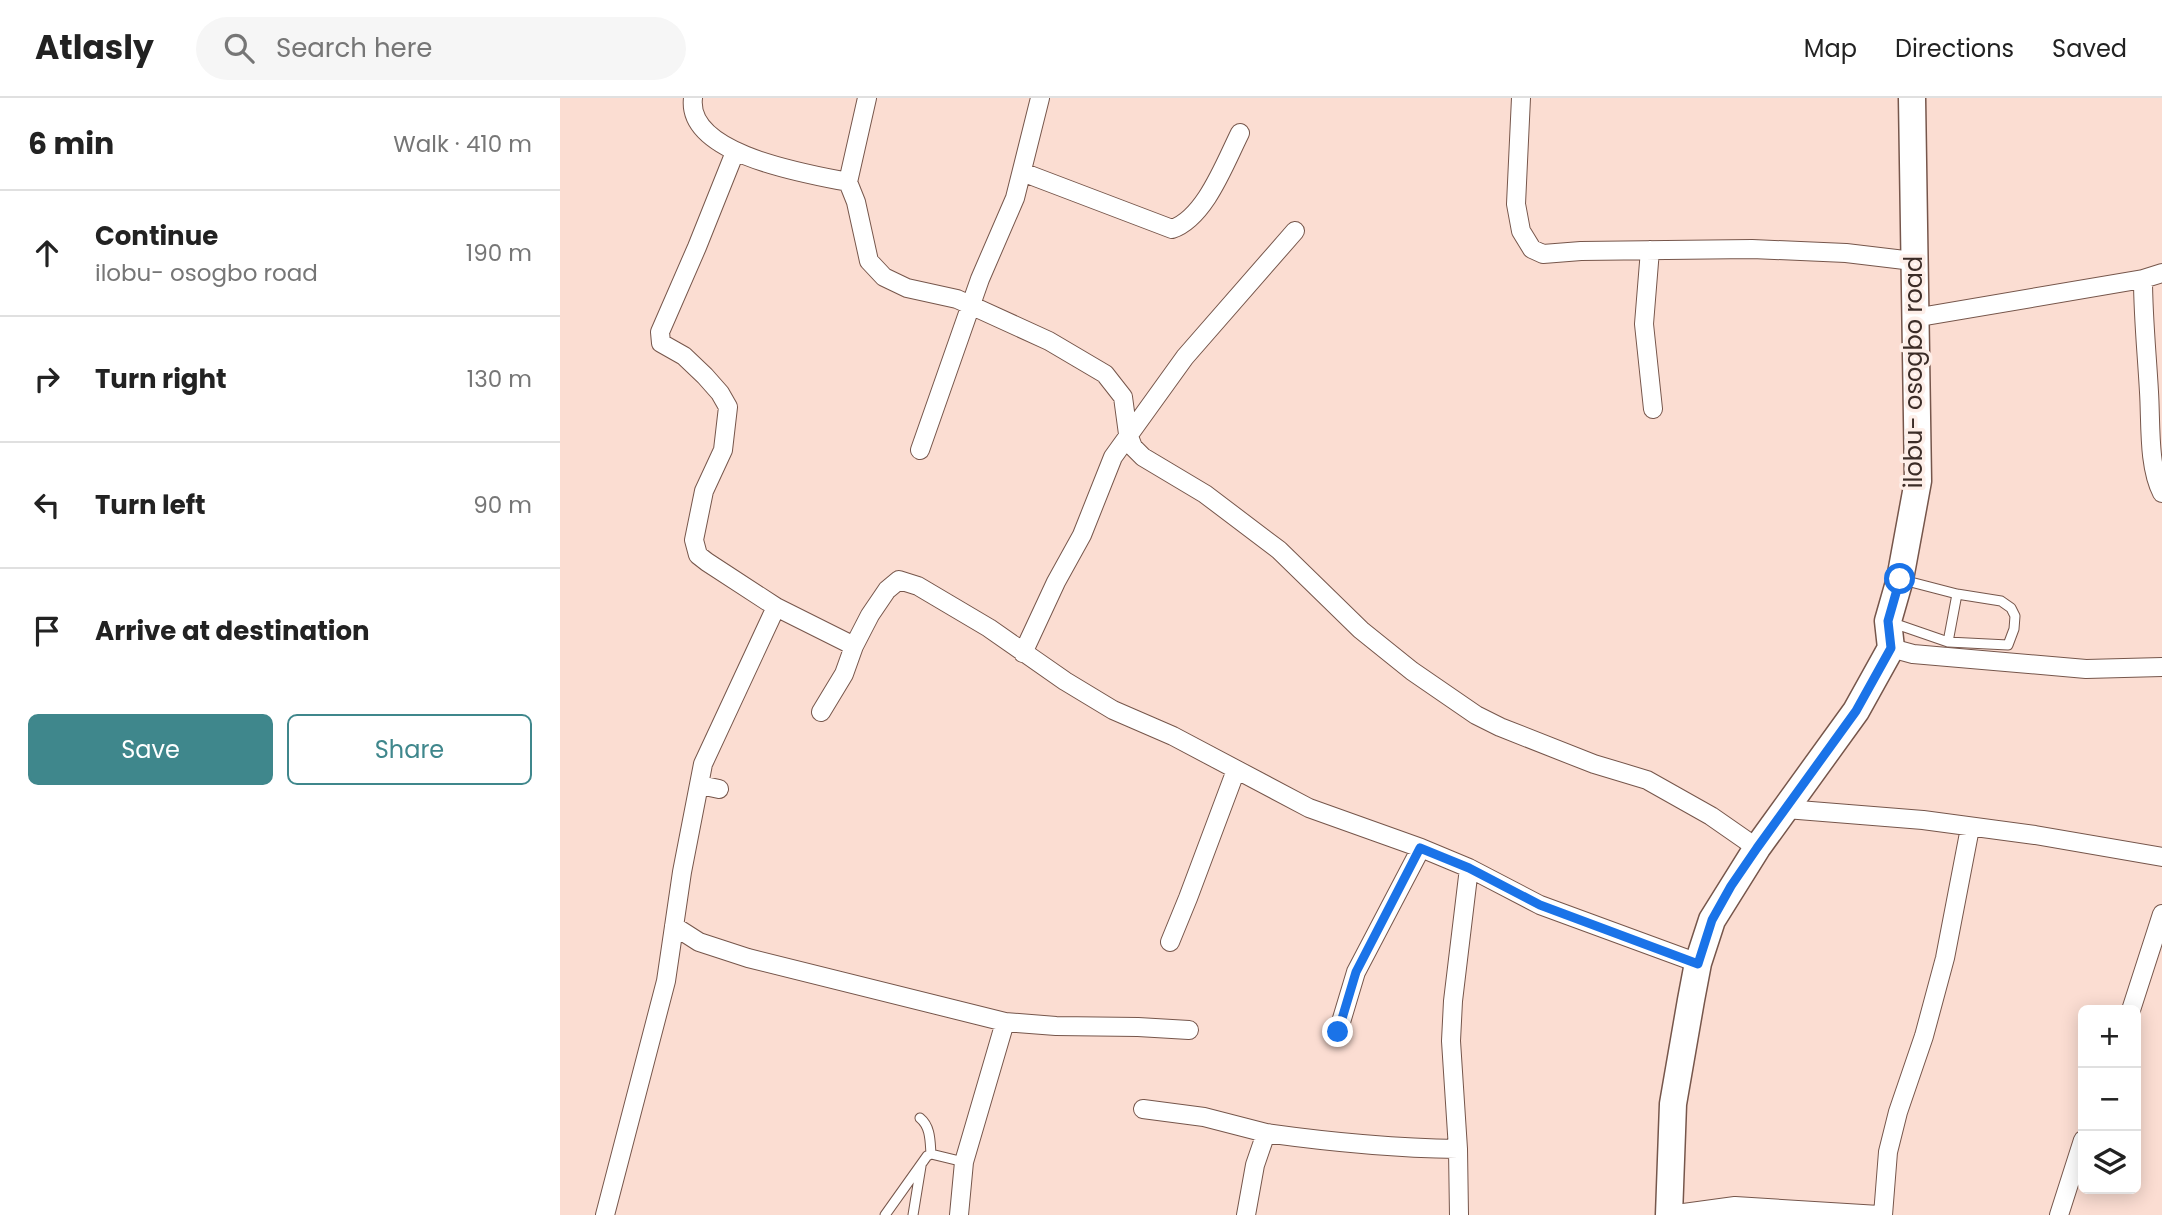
<!DOCTYPE html>
<meta charset="utf-8">
<style>
body{margin:0;font-family:Poppins,sans-serif;background:#f6f6f6;color:#222}
.controls{position:absolute;right:21px;bottom:21px;display:grid;overflow:hidden;border-radius:10px;box-shadow:0 4px 18px #0003}
.controls button{width:63px;height:63px;display:grid;place-items:center;padding:0;border:0;border-bottom:2px solid #e0e0e0;background:#fff;color:#222;font:35px sans-serif}
.stop{position:absolute;width:21px;height:21px;margin:-16px;border:5px solid #1a73e8;border-radius:50%;background:#fff}
.stop.end{background:#1a73e8;border-color:#fff;box-shadow:0 2px 7px #0008}
.list{margin:0;padding:0;list-style:none}
h2{display:flex;justify-content:space-between;align-items:center;height:91px;margin:0;padding:0 28px;font-size:30px}
h2 small{font-size:23px;font-weight:400;color:#767676}
.list li{display:grid;grid-template-columns:46px 1fr auto;gap:21px;align-items:center;box-sizing:border-box;height:126px;padding:0 28px;border-top:2px solid #e0e0e0}
.list b{display:block;font-size:26px;white-space:nowrap}
.list p{margin:0;font-size:23px;white-space:nowrap;color:#767676}
.list em{font-size:23px;font-style:normal;color:#767676}
.actions{display:flex;gap:14px;padding:21px 28px}
.actions a{flex:1;padding:16px 0;border:2px solid #3f878c;border-radius:10px;text-align:center;font-size:24px;color:#3f878c}
.actions .main{background:#3f878c;color:#fff}
.icon{flex:none;width:38px;height:38px;fill:none;stroke:currentColor;stroke-width:2;stroke-linecap:round;stroke-linejoin:round}
.map{position:relative;flex:none;width:1602px;height:1117px;overflow:hidden}
header{display:flex;align-items:center;gap:42px;box-sizing:border-box;height:98px;padding:0 35px;background:#fff;border-bottom:2px solid #e0e0e0}
header strong{font-size:33px}
nav{display:flex;gap:38px;margin-inline-start:auto;font-size:24px}
.search{width:490px;height:63px;background:#f6f6f6;display:flex;align-items:center;gap:18px;box-sizing:border-box;padding:0 24px;border-radius:38px;color:#767676;font-size:26px}
main{display:flex}
aside{flex:1;background:#fff}
.map>svg:first-child{display:block}
</style>
<header>
<strong>Atlasly</strong>
<div class="search"><svg class="icon" aria-label="search" viewBox="0 0 24 24"><circle cx="10" cy="10" r="6"/><path d="M15 15l6 6"/></svg>Search here</div>
<nav><a>Map</a><a>Directions</a><a>Saved</a></nav>
</header>
<main>
<aside>
<h2>6 min<small>Walk · 410 m</small></h2>
<ul class="list">
<li><svg class="icon" aria-label="ahead" viewBox="0 0 24 24"><path d="M12 20V5M6 11l6-6 6 6"/></svg><div><b>Continue</b><p>ilobu- osogbo road</p></div><em>190 m</em></li>
<li><svg class="icon" aria-label="right" viewBox="0 0 24 24"><path d="M7 20v-9h11M14 6l5 5-5 5"/></svg><div><b>Turn right</b></div><em>130 m</em></li>
<li><svg class="icon" aria-label="left" viewBox="0 0 24 24"><path d="M17 20v-9H6M10 6l-5 5 5 5"/></svg><div><b>Turn left</b></div><em>90 m</em></li>
<li><svg class="icon" aria-label="arrive" viewBox="0 0 24 24"><path d="M6 21V4h12l-3 4 3 4H6"/></svg><div><b>Arrive at destination</b></div></li>
</ul>
<div class="actions"><a class="main">Save</a><a>Share</a></div>
</aside>
<div class="map">
<svg width="1602" height="1117" viewBox="0 0 1602 1117">
<rect width="100%" height="100%" fill="#fbddd2"/>
<g fill="none" stroke-linecap="round" stroke-linejoin="round">
<g stroke="#76564b" stroke-width="11">
<path id="service" d="M1333,525L1388,544L1448,547L1454,531L1455,518L1451,510L1441,503L1397,496L1343,482
M1388,544L1397,496
M360,1020C371,1029 370,1044 371,1056
M325,1117L367,1058L371,1056L404,1064
M353,1117L361,1068"/>
</g>
<g stroke="#76564b" stroke-width="20">
<path id="minor" d="M133,0C126,57 248,76 288,84L296,104L309,163L324,179L347,190L397,201L489,243L545,276L563,299L568,336L573,349L583,359L645,396L719,452L801,532L852,573L916,617L940,629L1034,666L1087,682L1151,718L1197,750
M961,0L956,106L961,133L972,151L983,156L1021,153L1192,151L1286,155L1353,163
M175,54L137,149L100,234L101,245L124,258L145,278L160,295L168,309L163,352L144,393L134,442L138,457L147,464L216,509L294,548
M462,74L612,131C645,120 665,65 680,35
M288,84L307,0
M1090,152L1084,226L1093,311
M1583,181C1583,219 1587,257 1589,294C1591,325 1588,368 1602,395
M1354,220L1583,181L1602,175
M360,352L420,181L455,100L480,0
M1331,550L1353,556L1526,571L1602,569
M463,555L496,484L522,437L553,359L625,259L735,133
M261,614L284,576L294,548L310,517L327,492L339,482L358,488L429,530L505,583L553,612L613,638L749,710L861,750L909,770L980,807L1138,865
M140,687L159,691
M1226,711L1363,722L1475,737L1602,759
M114,828L139,844L188,860L445,924L496,928L578,929L629,932
M610,844L628,800L676,672
M1571,912L1602,816
M778,934L796,874L861,750
M583,1011L644,1019L706,1035
M45,1117L106,883L122,774L143,666L216,509
M399,1117L404,1064L445,924
M686,1117L695,1067L706,1035C770,1044 834,1050 898,1051
M899,1117L898,1051L891,943L893,903L909,770
M1109,1117L1175,1108L1319,1117
M1323,1117L1328,1054L1338,1014L1364,938L1385,860L1410,730
M1499,1117L1523,1042"/>
</g>
<g stroke="#76564b" stroke-width="29">
<path id="primary" d="M1109,1117L1113,1006L1131,902L1138,865L1152,822L1197,750L1296,613L1331,550L1328,523L1340,481L1358,383L1352,0"/>
</g>
<use href="#service" stroke="#fff" stroke-width="9"/>
<use href="#minor" stroke="#fff" stroke-width="18"/>
<use href="#primary" stroke="#fff" stroke-width="26"/>
</g>
<g fill="none" stroke-linecap="round" stroke-linejoin="round">
<path stroke="#1a73e8" stroke-width="9" d="M778,934L796,874L860,750L909,770L980,807L1138,866L1152,822L1171,788L1197,750L1296,613L1331,550L1328,523L1340,481"/>
</g>
<g text-anchor="middle" stroke-width="7" stroke-linejoin="round" paint-order="stroke">
<g font-size="24" fill="#3b2c27" stroke="#fdeee8">
<text transform="translate(1354 274) rotate(-90)" y="8">ilobu- osogbo road</text>
</g>
</g>
</svg>
<div class="controls">
<button>+</button>
<button>−</button>
<button><svg class="icon" aria-label="layers" viewBox="0 0 24 24"><path d="M12 4l9 5-9 5-9-5zM3 14l9 5 9-5"/></svg></button>
</div>
<div class="stop" style="left:1340px;top:481px"></div>
<div class="stop end" style="left:778px;top:934px"></div>
</div>
</main>
